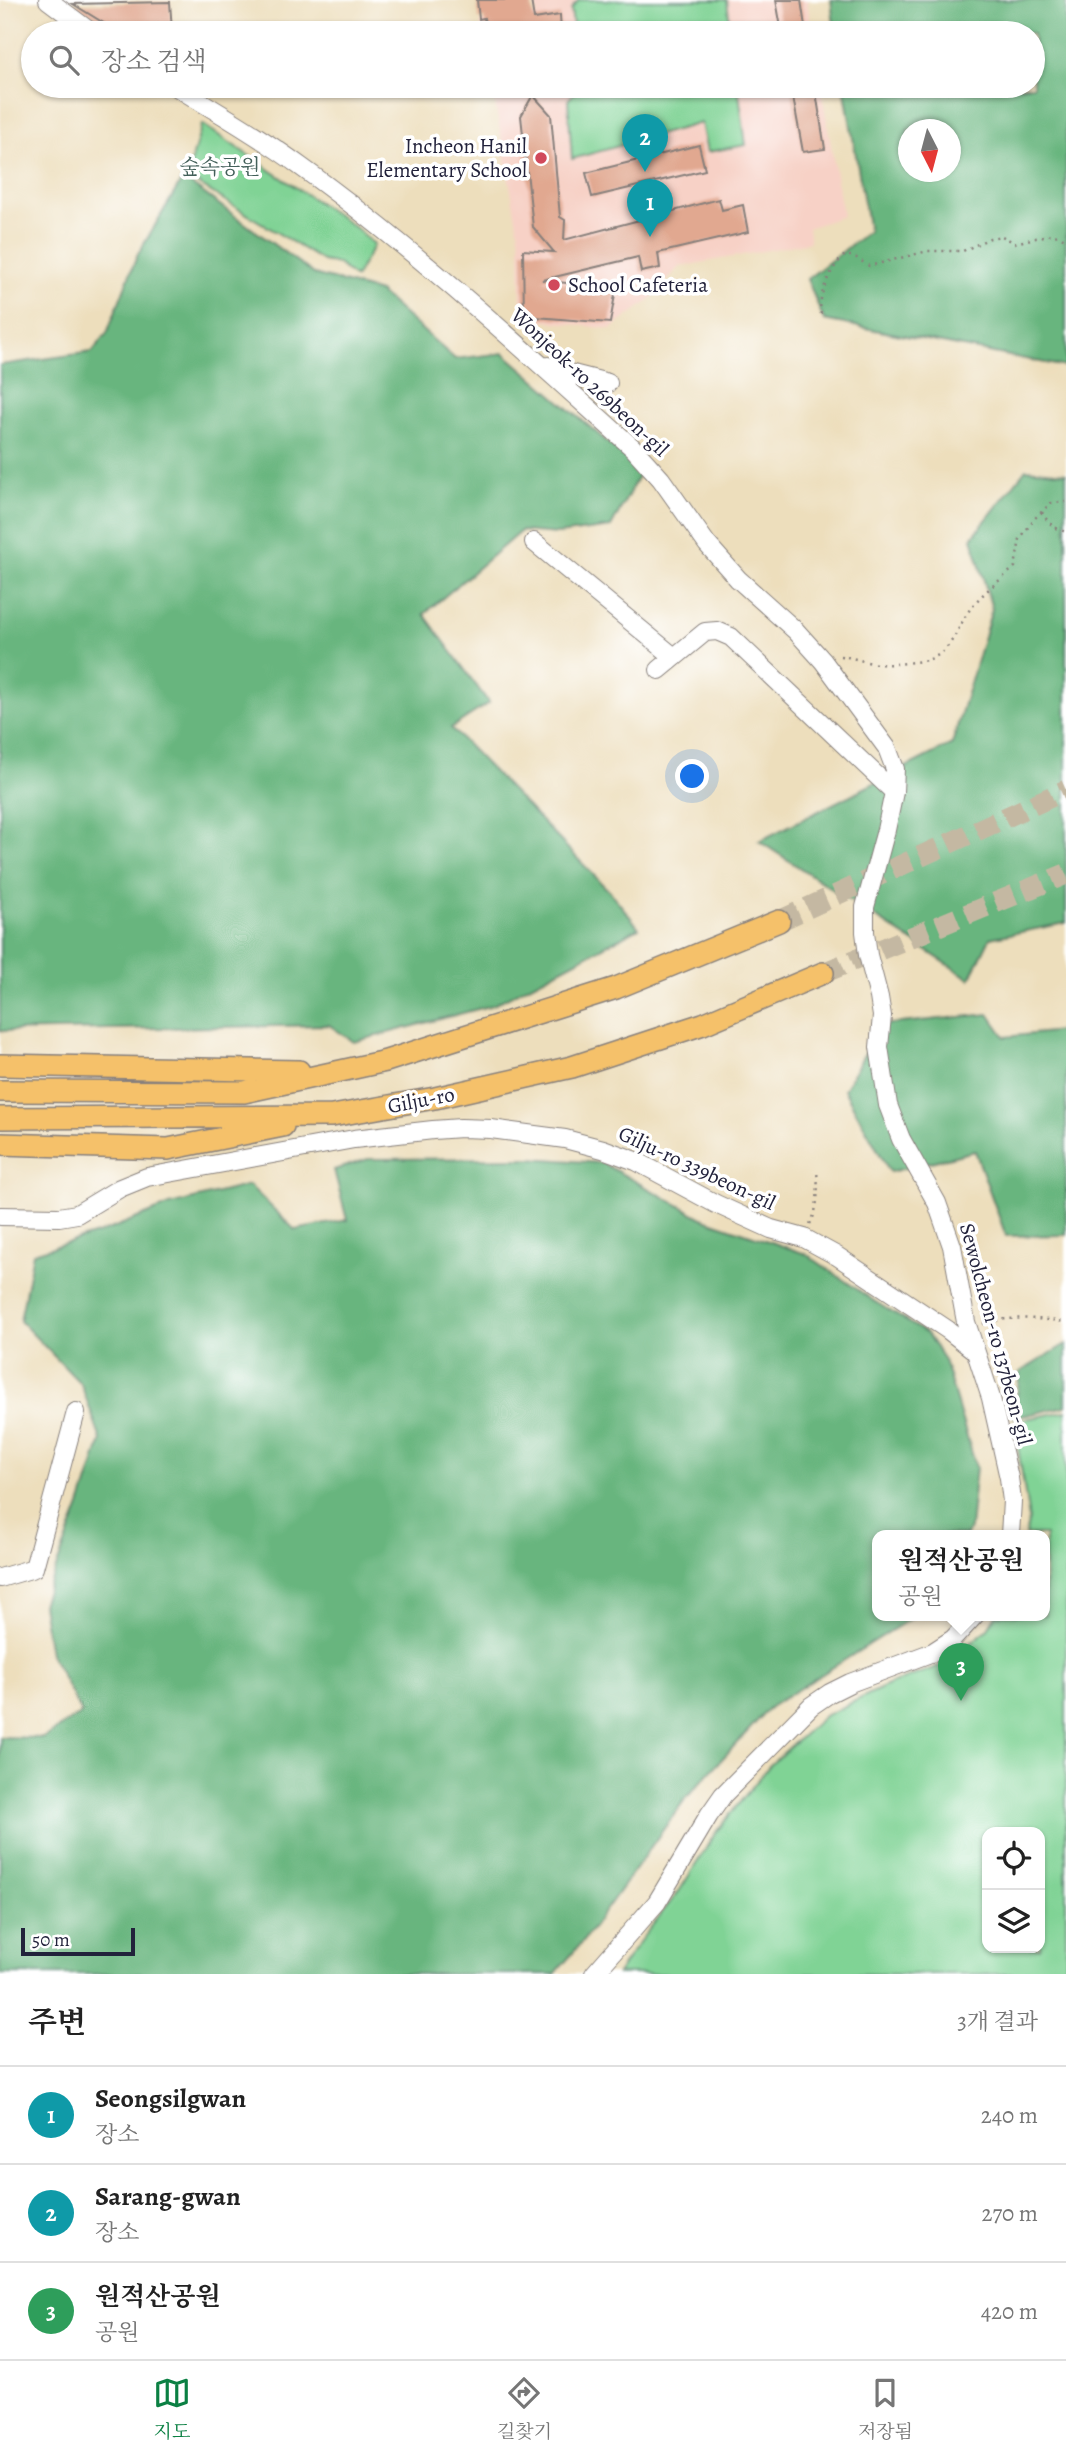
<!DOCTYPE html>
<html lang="ko">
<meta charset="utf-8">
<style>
body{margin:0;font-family:Alegreya,"Noto Serif KR",serif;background:#f6f6f6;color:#222}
.controls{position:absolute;right:21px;bottom:21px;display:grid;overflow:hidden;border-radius:14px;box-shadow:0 2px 5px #0004}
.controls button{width:63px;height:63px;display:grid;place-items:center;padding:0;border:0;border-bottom:2px solid #e0e0e0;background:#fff;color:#222;font:35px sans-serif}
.compass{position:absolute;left:898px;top:119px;width:63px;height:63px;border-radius:50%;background:#fff;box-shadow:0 2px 5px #0004;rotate:174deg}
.scale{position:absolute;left:21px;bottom:18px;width:114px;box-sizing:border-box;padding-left:7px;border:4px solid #22223b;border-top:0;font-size:19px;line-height:24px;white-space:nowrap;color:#22223b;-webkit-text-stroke:5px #fff;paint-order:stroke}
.you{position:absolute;left:693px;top:777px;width:24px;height:24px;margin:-18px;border:5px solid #fff;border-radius:50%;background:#1a73e8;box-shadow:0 0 0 10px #1a73e833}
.badge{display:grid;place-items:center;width:46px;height:46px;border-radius:50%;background:#0b8043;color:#fff;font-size:23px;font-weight:700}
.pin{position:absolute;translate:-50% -58px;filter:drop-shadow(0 2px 4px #0008)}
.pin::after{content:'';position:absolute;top:37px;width:24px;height:21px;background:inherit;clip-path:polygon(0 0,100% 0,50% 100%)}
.popup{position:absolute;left:872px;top:1530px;width:178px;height:91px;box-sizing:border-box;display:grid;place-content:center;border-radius:14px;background:#fff;filter:drop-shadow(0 2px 5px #0005);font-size:23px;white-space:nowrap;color:#767676}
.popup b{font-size:26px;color:#222}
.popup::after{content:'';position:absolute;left:50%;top:100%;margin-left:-14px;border:14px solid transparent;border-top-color:#fff}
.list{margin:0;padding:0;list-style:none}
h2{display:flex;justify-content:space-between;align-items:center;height:91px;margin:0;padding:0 28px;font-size:30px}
h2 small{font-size:23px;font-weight:400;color:#767676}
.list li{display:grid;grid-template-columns:46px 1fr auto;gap:21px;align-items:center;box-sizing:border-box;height:98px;padding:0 28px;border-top:2px solid #e0e0e0}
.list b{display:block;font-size:26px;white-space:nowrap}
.list p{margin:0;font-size:23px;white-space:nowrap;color:#767676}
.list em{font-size:23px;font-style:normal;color:#767676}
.icon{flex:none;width:38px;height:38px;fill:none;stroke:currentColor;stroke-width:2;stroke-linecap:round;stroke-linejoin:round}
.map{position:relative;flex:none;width:1066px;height:1974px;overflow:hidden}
.search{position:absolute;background:#fff;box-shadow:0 2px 5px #0004;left:21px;right:21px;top:21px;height:77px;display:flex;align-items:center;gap:18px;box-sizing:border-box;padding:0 24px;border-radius:38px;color:#767676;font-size:26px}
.sheet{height:385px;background:#fff}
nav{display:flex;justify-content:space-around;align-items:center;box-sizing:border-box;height:98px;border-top:2px solid #e0e0e0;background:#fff;font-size:19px;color:#767676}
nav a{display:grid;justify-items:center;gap:4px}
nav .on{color:#0b8043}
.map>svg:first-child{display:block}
</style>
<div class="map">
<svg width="1066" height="1974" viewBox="0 0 1066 1974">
<rect width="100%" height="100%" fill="#fff"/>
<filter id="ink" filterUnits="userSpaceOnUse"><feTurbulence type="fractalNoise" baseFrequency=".0143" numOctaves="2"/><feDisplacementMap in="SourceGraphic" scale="14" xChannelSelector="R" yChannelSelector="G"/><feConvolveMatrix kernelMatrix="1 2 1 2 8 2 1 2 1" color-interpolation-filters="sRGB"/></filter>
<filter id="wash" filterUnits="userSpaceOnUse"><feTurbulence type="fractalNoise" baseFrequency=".00686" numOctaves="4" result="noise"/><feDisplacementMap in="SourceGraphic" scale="28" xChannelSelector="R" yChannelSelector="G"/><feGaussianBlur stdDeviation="1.57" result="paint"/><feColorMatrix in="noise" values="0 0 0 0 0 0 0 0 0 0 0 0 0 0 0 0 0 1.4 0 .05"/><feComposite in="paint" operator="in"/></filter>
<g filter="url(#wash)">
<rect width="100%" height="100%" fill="#eddebc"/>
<path fill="#f7d1c6" d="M534,0H807L812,33H482L480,21L537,15Z
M492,86H821L843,216L808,228L810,242L679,267L650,300L611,329L521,318L520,241Z"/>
<path fill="#80d395" stroke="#517a68" stroke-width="2" fill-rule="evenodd" d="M579,0H727L731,33H574L571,9Z
M580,86H738L746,145L707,152L701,123L572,159L568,100Z
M202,124L356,228L374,245L355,278L338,264L323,261L187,177Z
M1066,1411V1974H617L640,1941L680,1890L716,1832L769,1766L824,1716L888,1685L942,1665L987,1630L996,1615H1045V1535H1025L1029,1519L1015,1428L1021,1420ZM987,1832H1040V1948H987Z"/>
<path fill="#68b57e" stroke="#456c5c" stroke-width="2" fill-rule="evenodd" d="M831,0H1066V367L824,320L807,279L869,231L844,86H1033V33H835ZM908,130H950V172H908Z
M183,178L314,274L379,292L455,359L504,353L641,471L611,527L558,534L521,531L424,614L489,703L451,728L611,893L639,928L493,1005L354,1042L329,1025L0,1031V365L92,352L107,333L137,256Z
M1026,469L1066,473V923L990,938L970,979L759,841L952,744L992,609L972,538Z
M1066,1002V1235L1006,1236L975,1151L890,1172L844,1090L881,1025L989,1014L1005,1037L1060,1031Z
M529,1158L602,1163L704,1219L806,1254L874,1301L927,1334L944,1360L976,1467L970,1528L967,1535H877V1615H916L770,1707L686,1798L584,1940L555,1974H0V1737L43,1738L82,1713L50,1654L42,1604L80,1506L101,1440L81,1384L20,1321L33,1253L100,1233L170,1205L249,1185L295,1230L347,1220L334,1170L368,1159Z
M1066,1344V1406L1014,1418L1020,1372Z"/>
<g id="blocks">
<path fill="#e1a890" d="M477,0H531L534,19L560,15L561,33H487L484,18L479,19Z
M776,0H801L806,33H782Z
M170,2L172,31L137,33H120L73,4Z
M496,86H535V94L499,98Z
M791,86H815L825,149L803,152Z
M533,95L551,115L560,217L565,220L564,240L719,199L722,210L743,205L748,232L658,253L660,268L641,272L638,257L542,280L616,289L610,323L524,316L523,250L554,252L533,227L521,116Z
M699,145L705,170L592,197L586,173Z"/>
</g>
</g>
<g filter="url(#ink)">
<use href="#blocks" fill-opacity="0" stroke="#88807c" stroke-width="2"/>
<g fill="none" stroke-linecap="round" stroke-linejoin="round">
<path stroke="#c4b8a2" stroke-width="21" stroke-dasharray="21 10" stroke-linecap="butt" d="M779,921L1066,790
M823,973L1066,874"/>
<g stroke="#88807c" stroke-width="20">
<path id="minor" d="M48,0L92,33
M175,86C217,112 260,136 300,166C418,251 525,351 633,448L661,479L707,544L738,579L796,631L823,661L887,748L895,769L894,792L886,830L865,907V932L868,955L879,997L882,1016L879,1047L888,1105L901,1139L937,1203L952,1246L966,1322L991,1398L1009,1478L1012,1501L1010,1535
M548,366L561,371L608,383
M534,542L674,657
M659,670L705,632L717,631L731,637L894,792
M0,1216L59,1217L77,1214L120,1188L147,1177L354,1139L433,1130L461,1128L491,1129L565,1139L603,1149L636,1161L716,1204L771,1229L804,1238L837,1256L948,1330L975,1351
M0,1578L34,1568L76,1412
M594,1974L657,1902L709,1815L723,1795L811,1706L830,1693L850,1683L933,1652L953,1639L975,1615"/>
</g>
<g stroke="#88807c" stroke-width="24">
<path id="major" d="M0,1065L299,1071
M0,1091L244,1092L336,1072L386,1061L616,988L779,921
M0,1118L332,1116L435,1098L572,1067L703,1024L823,973
M0,1144L168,1149L283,1126"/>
</g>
<path stroke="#88807c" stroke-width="2.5" stroke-dasharray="2 5" stroke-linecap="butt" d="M821,314C817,296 831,267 845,255L855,257L869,266L928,251H963L990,238L1002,236L1015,243L1052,234L1066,239
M1042,512C1047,522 1055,529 1066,532
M840,656C852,657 861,661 872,663C886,666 907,663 921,661C954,657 956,624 975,603C987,589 1002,579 1015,567L1020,539L1034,519L1051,503L1066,502
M810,1224C819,1208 818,1188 817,1170
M983,1324C1007,1315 1040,1319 1066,1322"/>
<use href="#minor" stroke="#fff" stroke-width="18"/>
<use href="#major" stroke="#f5c16b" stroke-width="21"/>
</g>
</g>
<g fill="#d1495b" stroke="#fff" stroke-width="2.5">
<circle cx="541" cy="158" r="7"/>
<circle cx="554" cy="285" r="7"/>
</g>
<g text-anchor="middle" stroke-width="7" stroke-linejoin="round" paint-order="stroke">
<g font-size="21" fill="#22223b" stroke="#fff" text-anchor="end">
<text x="527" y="153">Incheon Hanil<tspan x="527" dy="24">Elementary School</tspan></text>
<text x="568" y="292" text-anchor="start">School Cafeteria</text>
</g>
<g font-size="21" fill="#43605a" stroke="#fff">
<text x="220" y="174">숲속공원</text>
</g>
<g font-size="21" fill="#22223b" stroke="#fff">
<text transform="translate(590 382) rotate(43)" y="7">Wonjeok-ro 269beon-gil</text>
<text transform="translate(421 1100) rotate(-11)" y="7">Gilju-ro</text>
<text transform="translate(697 1168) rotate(25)" y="7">Gilju-ro 339beon-gil</text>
<text transform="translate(996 1334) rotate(75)" y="7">Sewolcheon-ro 137beon-gil</text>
</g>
</g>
</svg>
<div class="controls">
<button><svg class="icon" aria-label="locate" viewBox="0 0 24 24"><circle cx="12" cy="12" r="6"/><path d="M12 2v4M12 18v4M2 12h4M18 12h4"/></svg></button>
<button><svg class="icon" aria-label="layers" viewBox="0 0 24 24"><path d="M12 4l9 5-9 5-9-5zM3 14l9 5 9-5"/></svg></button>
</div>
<svg class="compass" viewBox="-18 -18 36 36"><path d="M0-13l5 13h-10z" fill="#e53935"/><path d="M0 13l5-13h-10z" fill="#767676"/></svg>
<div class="scale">50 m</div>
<div class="you"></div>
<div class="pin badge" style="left:650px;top:237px;background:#0f9aa8">1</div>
<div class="pin badge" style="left:645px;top:172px;background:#0f9aa8">2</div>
<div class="pin badge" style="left:961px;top:1701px;background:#2e9e5b">3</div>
<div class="popup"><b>원적산공원</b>공원</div>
<div class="search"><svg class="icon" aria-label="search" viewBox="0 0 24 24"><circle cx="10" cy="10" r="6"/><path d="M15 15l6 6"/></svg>장소 검색</div>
</div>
<section class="sheet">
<h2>주변<small>3개 결과</small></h2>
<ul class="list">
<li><span class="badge" style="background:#0f9aa8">1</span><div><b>Seongsilgwan</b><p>장소</p></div><em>240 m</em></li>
<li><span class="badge" style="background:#0f9aa8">2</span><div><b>Sarang-gwan</b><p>장소</p></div><em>270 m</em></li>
<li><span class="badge" style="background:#2e9e5b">3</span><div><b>원적산공원</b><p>공원</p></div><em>420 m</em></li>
</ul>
</section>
<nav>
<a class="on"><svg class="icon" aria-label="map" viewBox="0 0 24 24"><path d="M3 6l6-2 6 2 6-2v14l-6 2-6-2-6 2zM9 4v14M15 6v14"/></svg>지도</a>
<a><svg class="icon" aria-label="directions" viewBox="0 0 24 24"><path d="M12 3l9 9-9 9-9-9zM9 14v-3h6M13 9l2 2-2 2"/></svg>길찾기</a>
<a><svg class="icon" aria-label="saved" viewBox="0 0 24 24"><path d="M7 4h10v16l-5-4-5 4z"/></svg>저장됨</a>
</nav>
